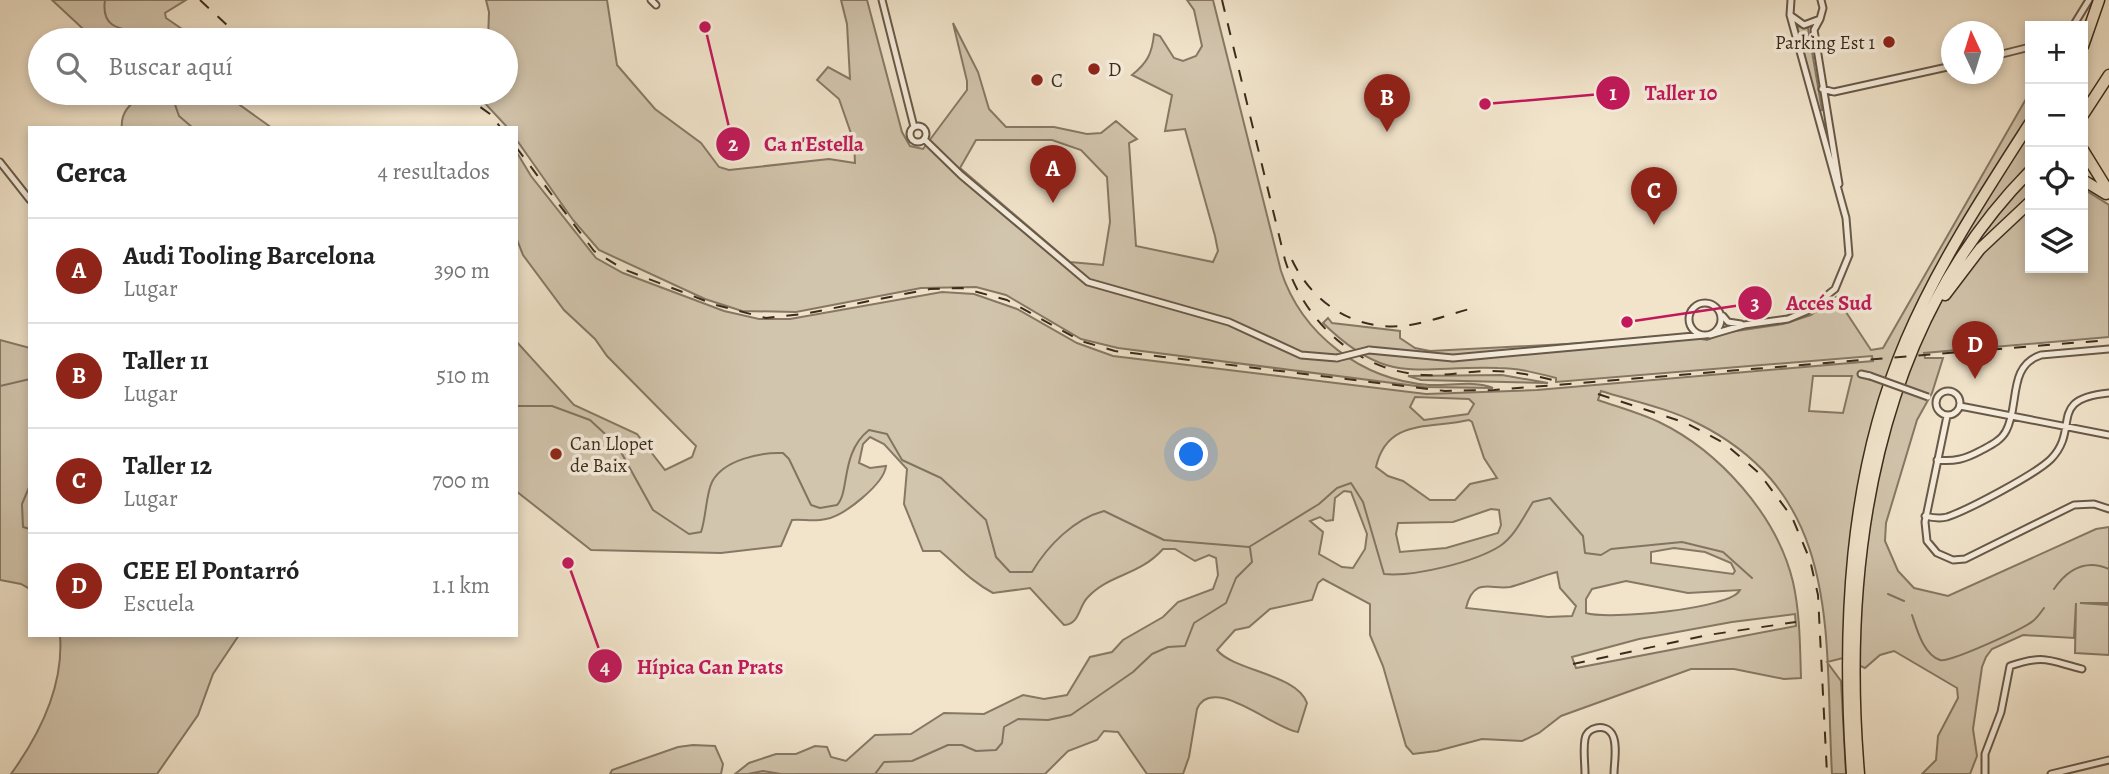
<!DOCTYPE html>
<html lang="es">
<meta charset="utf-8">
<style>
body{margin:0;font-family:Alegreya,serif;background:#f2f2f2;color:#222}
.controls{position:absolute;right:21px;top:21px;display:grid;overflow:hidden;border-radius:0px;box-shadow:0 4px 10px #0003}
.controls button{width:63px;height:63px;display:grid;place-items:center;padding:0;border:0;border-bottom:2px solid #e0e0e0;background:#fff;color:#222;font:35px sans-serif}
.compass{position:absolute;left:1941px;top:21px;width:63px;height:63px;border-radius:50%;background:#fff;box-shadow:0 4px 10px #0003;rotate:356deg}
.you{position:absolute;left:1192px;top:455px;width:24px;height:24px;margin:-18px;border:5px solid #fff;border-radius:50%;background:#1a73e8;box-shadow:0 0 0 10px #1a73e833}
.badge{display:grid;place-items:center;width:46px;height:46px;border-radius:50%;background:#8f2418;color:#fff;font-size:23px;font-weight:700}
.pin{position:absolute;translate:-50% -58px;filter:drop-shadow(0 2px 4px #0008)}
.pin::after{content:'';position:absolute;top:37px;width:24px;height:21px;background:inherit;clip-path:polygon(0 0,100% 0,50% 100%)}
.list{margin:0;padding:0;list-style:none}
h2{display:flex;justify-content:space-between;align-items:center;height:91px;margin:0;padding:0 28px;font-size:30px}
h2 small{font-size:23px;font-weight:400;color:#767676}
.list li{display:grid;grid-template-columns:46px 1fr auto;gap:21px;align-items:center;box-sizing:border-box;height:105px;padding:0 28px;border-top:2px solid #e0e0e0}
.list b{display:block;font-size:26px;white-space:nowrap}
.list p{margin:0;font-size:23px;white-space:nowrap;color:#767676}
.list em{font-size:23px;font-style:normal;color:#767676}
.icon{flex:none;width:38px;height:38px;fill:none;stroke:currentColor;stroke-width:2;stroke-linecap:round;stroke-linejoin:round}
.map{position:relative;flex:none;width:2109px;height:774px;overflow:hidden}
.search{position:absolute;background:#fff;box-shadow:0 4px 10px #0003;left:28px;top:28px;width:490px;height:77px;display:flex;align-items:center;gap:18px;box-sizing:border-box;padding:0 24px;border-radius:38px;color:#767676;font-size:26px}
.panel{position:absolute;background:#fff;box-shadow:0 4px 10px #0003;left:28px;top:126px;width:490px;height:511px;border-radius:0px}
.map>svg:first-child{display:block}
</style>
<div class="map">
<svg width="2109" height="774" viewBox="0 0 2109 774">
<rect width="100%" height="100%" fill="#f1e4cb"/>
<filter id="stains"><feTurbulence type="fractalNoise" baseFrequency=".00286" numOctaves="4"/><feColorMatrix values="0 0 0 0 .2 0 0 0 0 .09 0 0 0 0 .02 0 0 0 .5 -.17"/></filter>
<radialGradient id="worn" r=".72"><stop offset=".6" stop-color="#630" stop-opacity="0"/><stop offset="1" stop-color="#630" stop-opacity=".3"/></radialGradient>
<path fill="#d2c5ad" stroke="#867865" stroke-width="2" fill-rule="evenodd" d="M52,0H186L165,13L166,18L198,40H95Z
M486,0H607L617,65L655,109L701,143L719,167L729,170L829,159L855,163L854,142L839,99L817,80L828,67L850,79L847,24L841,0H867L902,132L910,146L923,149L967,90V81L953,23L978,72L989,109L1006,127H1054L1087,134L1101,133L1116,121L1137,139L1129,143L1136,246L1213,262L1218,251L1215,236L1185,129L1165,131L1172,95L1132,75C1147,63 1152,54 1154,34L1160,36L1174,58L1183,61L1196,56L1202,46L1194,10L1187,0H1213L1281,271C1302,335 1362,380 1429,385C1449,386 1475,380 1493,388L1424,387L1118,348L1081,339L1006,295L976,287L921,288L796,312L742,311L705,299L599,250L573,220L516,139V128H508L481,99L469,93H506V40H488L489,12ZM976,140H1052L1081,150L1107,177L1110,222L1103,265L1070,262L960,168Z
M1797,26L1808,28L1822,110L1819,111Z
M2030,92V268H2083V179L2087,191L2109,205V337L1924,353L1925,358H1943L1932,393L1917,420L1886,523L1885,541L1898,571L1914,588L1948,596L2096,529L2109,527V603H2080L2109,605V655L2075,653L2076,603L2074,638L2023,635L1992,649L1986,657L1982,667L1973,729L1977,756L1970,774H1922L1936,760L1938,736L1958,698L1957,688L1894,651L1880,655L1865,668L1843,658L1827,662L1841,681L1846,774H1832C1824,636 1844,496 1697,423C1667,408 1633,401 1601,391L1598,400C1618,407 1640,413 1659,422C1719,451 1777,515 1793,582C1800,613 1800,646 1801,678L1784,679L1734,669H1691L1561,716L1539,733L1522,741L1482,739L1437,751L1413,754L1406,746L1383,666L1370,635V604L1323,579L1318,583L1312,600L1270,609L1249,627L1235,630L1217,650C1234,671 1297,674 1307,703L1298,732C1275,730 1212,673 1197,709L1189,757L1183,774H1147L1118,732L1104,731L1097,740L1068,751L1045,774H735L749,763L776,754H796L815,746L827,747L831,757L846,761L875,735L911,734L944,713L984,714L1023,695L1044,699L1067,695L1090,657L1112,652L1123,640L1163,617L1178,602L1213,589L1218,575L1216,558L1209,555L1195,561L1175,549H1163C1139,576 1109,574 1088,597C1078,607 1080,624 1064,625L1030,588L993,593C972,582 958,566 940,551H923L904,504L907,469L884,444L870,437L863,444L859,463L870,468L886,466C884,484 844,516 826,519C814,522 803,519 792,520L781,546L721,553L591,550L516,491V341L574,405L637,434L665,470L692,457L696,446L607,356L595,339L564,310L523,255L516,237V151L531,176L596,258L623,273L724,311L759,319H790L942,292L974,294L1017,309L1077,343L1113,356L1426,394L1537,390L1873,361L1872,356L1556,382V378C1537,373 1518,368 1498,368C1418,365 1389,388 1323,323L1328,318L1332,323L1400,331V338L1415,348L1430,351L1623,341L1677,335L1707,340L1723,333L1783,324L1811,315L1836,297L1871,350L1883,348ZM1813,376H1852L1843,413L1809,411ZM1415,397L1469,399L1474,404L1468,414L1424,420L1410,407ZM1469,420L1472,422L1484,458L1497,478L1470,484L1455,500H1430L1403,481L1388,476L1376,467C1387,418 1430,429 1469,420ZM1344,491L1351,492L1367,534L1365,549L1353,568L1342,567L1319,554L1323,532L1310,521L1320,517L1326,521L1333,520L1335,498ZM1491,509L1499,510L1501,525L1498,533L1446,548L1400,552L1396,534L1398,523L1453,522ZM1674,548L1705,552L1731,563L1735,571L1733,574L1651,563V552ZM1557,572L1560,588L1576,606L1572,616L1548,617L1466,608C1474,576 1490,590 1510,587C1526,583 1541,576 1557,572ZM1626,581L1688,593L1740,590C1731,609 1609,620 1586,613V599L1592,589ZM1795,614L1796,626L1576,668L1572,657L1639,639L1732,622Z
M144,93H223L272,128H122C120,111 132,103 144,93Z
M0,340L30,348V589L21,584L0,580Z
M1502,375L1548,383L1421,380L1408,376Z
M60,635H239L213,674L198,715L157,774H11C40,734 64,686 60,635Z
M693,745L715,746L723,764L721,774H610L612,770L678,747Z"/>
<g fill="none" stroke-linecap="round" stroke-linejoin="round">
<path stroke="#837462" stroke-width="2" d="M105,0C99,41 143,24 162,40
M171,93L179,116L193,128
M0,386L30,379
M516,406H552L590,420L617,445L653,510L689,534L701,532C706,518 706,494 712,482C723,460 761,452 783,453L789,459L811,505L820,508L837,505C850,492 840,453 869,430L887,434L902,460L941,478L986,520L996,557L1010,572H1032C1048,545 1074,519 1104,511L1164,540L1249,547L1319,504L1337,488L1351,483L1363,502L1384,574C1414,577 1475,562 1500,546C1515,536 1524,516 1533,502L1550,498L1583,536L1585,553L1601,555L1611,549L1682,542L1723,552L1752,578
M30,408V422
M30,485L22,504L23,527L30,529
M2054,589C2068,569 2086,559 2109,569
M1888,594L1904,601
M1912,615C1917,629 1923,654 1940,660C1949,663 2023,629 2033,621C2037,618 2041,612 2044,608
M748,774L763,771L781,774
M797,774H815
M875,774L884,762L912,761L948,745H962L976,751L996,750L1002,743L1004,727L1018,719L1048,720L1071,715L1133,672L1152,654L1168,647L1185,646L1194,623L1226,603L1236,578L1252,562L1250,548"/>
<g stroke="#685948" stroke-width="9">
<path id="street" d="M651,0L656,5
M882,0L914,127
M1791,0L1790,15L1804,25L1820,19L1823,8L1821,0
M1820,19L1814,30L1839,184
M2073,26L2089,0
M1994,56L2030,47
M1822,89L1834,92L1952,66
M910 134a8 8 0 1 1 16 0a8 8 0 1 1-16 0Z
M924,139L961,175L1088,282L1229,322L1301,355L1337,358
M0,162L30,200
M1689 319a16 16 0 1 1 32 0a16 16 0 1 1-32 0Z
M1723,316L1728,322L1741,324
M1710,335L1744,325L1788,319L1807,311L1835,289L1849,255L1846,218L1790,15
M1369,350L1453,358L1705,335
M1861,374L1870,376
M1936 403a12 12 0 1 1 24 0a12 12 0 1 1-24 0Z
M1960,406L2109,435
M1947,416L1925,522L1927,541L1937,553L1953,560L1965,559L2074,505L2094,504L2109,509
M1937,460C1954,462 1965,459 1980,451C1989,446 2001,441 2006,431C2020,406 2007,366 2041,355L2109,349
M1925,516C1933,518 1940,519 1947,517C1968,510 2036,474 2051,459C2081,428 2046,399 2109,393
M1585,774C1585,763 1583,750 1585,739C1587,727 1605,723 1612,734C1618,744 1614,763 1614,774
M1985,774V754L2001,712L2010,666C2044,654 2050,661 2082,669
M2051,774L2109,760"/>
</g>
<g stroke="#3b2b1d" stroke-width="13">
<path id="highway" d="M2083,46L2099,0
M2083,115L2109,75
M2083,150L2109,192
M2083,180L2106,194
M1945,295L1980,249L2030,202
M1852,774C1842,629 1848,476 1906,340C1939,263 1985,193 2030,123
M1859,774C1841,561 1874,329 2030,171"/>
</g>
<use href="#street" stroke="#f6eddd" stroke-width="5"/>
<use href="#highway" stroke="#f1e4cb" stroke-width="10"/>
<path stroke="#3b2b1d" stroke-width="2" stroke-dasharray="12 12" stroke-linecap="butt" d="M200,0L243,40
M1222,0L1285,260C1305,323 1357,371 1424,375C1444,376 1464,372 1483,371C1509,370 1532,375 1557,381
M461,93L490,114L501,128
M516,147L594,251L623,269L716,305L766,318L804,314L930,289L962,288L1007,300L1081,341L1115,351L1445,391L1494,390L2109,340
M1292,260C1314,306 1359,333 1410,325C1434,321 1455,312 1478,307
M1598,394L1686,423L1724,443L1759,473L1792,517L1810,560L1818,595L1827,774
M1573,664L1708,635L1796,622"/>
<g stroke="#685948" stroke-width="9" stroke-linecap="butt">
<path id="street-bridge" d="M1337,358L1369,350
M1870,376L1928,397"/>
</g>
<use href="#street-bridge" stroke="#f6eddd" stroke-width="5"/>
</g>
<g fill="#8f2418" stroke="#f6eddd" stroke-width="2.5">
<circle cx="1889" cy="42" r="7"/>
<circle cx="1094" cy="69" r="7"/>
<circle cx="1037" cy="80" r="7"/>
<circle cx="556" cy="454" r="7"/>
</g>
<g text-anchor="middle" stroke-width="7" stroke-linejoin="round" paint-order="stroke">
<g font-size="19" fill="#3b2b1d" stroke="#f6eddd" text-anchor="start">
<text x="1875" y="49" text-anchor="end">Parking Est 1</text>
<text x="1108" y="76">D</text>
<text x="1051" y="87">C</text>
<text x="570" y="450">Can Llopet<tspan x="570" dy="22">de Baix</tspan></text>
</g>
</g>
<path fill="none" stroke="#c2185b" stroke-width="2.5" d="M1485 104L1613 93M705 27L733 144M1627 322L1755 303M568 563L605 666"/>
<g fill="#c2185b" stroke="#f6eddd" stroke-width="2.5">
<circle cx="1485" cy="104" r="7"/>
<circle cx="705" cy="27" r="7"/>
<circle cx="1627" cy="322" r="7"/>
<circle cx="568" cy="563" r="7"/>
<circle cx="1613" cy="93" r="18"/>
<circle cx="733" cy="144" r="18"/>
<circle cx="1755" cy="303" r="18"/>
<circle cx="605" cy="666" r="18"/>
</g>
<g font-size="21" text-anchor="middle" font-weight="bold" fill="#fff">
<text x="1613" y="100">1</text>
<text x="733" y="151">2</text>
<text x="1755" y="310">3</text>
<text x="605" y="674">4</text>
</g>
<g font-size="21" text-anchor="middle" font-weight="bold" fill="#c2185b" stroke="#f6eddd" stroke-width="7" stroke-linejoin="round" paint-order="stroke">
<text x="1681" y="100">Taller 10</text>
<text x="814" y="151">Ca n'Estella</text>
<text x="1829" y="310">Accés Sud</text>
<text x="710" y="674">Hípica Can Prats</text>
</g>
<rect width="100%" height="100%" filter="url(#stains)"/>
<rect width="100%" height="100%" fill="url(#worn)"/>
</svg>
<div class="controls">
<button>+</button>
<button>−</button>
<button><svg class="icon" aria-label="locate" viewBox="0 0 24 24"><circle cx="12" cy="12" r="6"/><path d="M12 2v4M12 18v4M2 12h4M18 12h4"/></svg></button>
<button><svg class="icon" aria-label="layers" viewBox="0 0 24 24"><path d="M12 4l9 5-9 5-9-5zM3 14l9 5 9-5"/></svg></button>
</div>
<svg class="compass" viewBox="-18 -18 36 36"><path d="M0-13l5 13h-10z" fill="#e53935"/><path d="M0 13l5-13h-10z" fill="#767676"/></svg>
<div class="you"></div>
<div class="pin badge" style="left:1053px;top:203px">A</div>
<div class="pin badge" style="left:1387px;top:132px">B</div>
<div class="pin badge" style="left:1654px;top:225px">C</div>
<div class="pin badge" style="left:1975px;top:379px">D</div>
<div class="search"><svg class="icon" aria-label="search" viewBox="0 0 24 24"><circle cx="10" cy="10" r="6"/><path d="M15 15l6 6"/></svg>Buscar aquí</div>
<section class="panel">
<h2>Cerca<small>4 resultados</small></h2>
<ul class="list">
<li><span class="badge">A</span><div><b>Audi Tooling Barcelona</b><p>Lugar</p></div><em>390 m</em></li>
<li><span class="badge">B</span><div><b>Taller 11</b><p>Lugar</p></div><em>510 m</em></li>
<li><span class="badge">C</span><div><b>Taller 12</b><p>Lugar</p></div><em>700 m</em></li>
<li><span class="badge">D</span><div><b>CEE El Pontarró</b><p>Escuela</p></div><em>1.1 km</em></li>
</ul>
</section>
</div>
